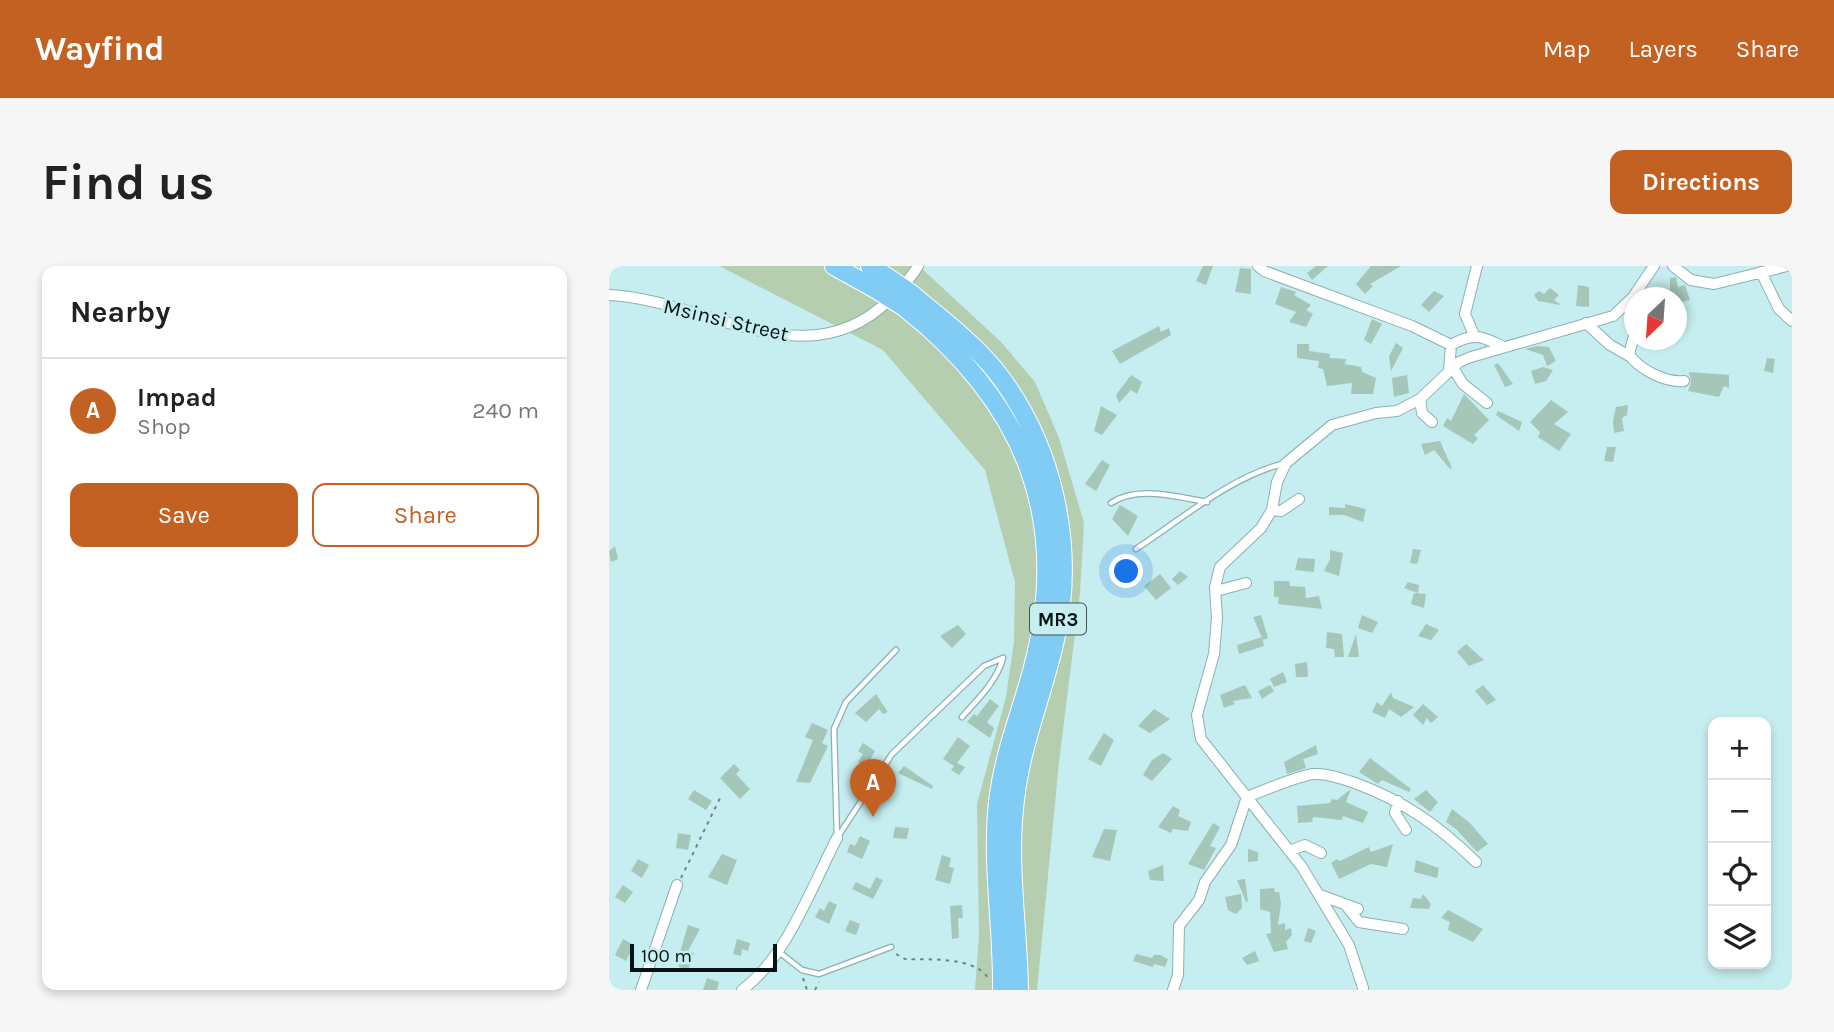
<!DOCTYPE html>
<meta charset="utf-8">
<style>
body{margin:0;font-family:Karla,sans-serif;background:#f6f6f6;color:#222}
.controls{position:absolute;right:21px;bottom:21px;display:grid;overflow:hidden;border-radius:14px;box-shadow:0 4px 10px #0003}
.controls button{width:63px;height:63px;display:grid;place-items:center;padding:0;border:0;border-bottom:2px solid #e0e0e0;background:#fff;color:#222;font:35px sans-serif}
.compass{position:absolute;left:1015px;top:21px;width:63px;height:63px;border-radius:50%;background:#fff;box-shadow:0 4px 10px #0003;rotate:205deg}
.scale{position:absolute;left:21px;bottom:18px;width:147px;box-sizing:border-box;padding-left:7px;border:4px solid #051314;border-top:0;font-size:19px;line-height:24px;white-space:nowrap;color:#051314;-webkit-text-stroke:5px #c6edef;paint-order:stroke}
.you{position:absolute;left:518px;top:306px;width:24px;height:24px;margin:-18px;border:5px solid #fff;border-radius:50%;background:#1a73e8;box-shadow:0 0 0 10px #1a73e833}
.badge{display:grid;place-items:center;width:46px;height:46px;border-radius:50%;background:#c36123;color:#fff;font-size:23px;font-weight:700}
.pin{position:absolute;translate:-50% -58px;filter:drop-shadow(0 2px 4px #0008)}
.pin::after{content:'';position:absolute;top:37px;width:24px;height:21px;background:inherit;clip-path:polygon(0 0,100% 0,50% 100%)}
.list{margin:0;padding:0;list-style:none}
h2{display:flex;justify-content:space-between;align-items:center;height:91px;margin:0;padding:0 28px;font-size:30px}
h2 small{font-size:23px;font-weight:400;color:#767676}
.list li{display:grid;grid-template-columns:46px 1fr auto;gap:21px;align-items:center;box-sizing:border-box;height:105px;padding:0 28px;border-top:2px solid #e0e0e0}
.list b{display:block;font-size:26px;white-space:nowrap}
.list p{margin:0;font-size:23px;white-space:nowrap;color:#767676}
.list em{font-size:23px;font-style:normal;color:#767676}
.actions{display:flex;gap:14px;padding:21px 28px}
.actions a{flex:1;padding:16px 0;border:2px solid #c36123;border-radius:14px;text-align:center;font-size:24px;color:#c36123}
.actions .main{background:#c36123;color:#fff}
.icon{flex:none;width:38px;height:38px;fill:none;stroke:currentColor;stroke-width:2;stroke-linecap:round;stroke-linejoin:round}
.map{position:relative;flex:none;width:1183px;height:724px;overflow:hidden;border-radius:14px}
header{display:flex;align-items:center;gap:42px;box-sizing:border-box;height:98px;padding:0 35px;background:#c36123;color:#fff}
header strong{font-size:33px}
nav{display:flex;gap:38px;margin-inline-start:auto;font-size:24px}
.intro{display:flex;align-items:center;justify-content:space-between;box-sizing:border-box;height:168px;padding:0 42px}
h1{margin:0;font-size:49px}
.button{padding:18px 32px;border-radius:14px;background:#c36123;color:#fff;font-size:24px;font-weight:700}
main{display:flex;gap:42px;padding:0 42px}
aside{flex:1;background:#fff;border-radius:14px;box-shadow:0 4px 10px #0003}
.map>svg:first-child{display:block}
</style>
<header>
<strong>Wayfind</strong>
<nav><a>Map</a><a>Layers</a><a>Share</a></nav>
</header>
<div class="intro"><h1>Find us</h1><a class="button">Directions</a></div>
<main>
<aside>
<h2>Nearby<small></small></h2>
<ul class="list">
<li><span class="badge">A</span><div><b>Impad</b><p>Shop</p></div><em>240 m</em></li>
</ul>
<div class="actions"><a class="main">Save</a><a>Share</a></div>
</aside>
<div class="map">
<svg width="1183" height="724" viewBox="0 0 1183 724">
<rect width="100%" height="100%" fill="#c6edef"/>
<path fill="#b4ceaf" d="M110,0H310L392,76L426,116L450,172L475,257L471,327L450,496L428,724H366L370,670L368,538L397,431L405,376L406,316L376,204L274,84Z"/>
<path fill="#a5c7ba" d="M594,0H604L597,19L587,15Z
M707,0H719L703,14L698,7Z
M762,0H792L761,18L764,20L756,28L747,18Z
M631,2L642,3V28L626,26Z
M1067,11L1069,21L1076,19L1081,34L1068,37V32H1044L1061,25V12Z
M969,19L980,21V41L967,40Z
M672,21L687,26L685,29L702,39L697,44L704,48L697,61L680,56L687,46L666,38Z
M941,22L950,29L945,34L952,39L929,35L925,29L930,25L935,28Z
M825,25L835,30L820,46L812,39Z
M763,53L773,58L762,78L755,74Z
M550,60L552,66L560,62L562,69L511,98L503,85Z
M787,77L794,82L782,105L780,90Z
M688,78H700V85L721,88L720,92L737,93L736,98L752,101L753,106L767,112L764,128H742L743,117L718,120L714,103L709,102L710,95L688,92Z
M928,80L940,81L947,95L938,100L934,89L916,83Z
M1158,92L1166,93L1164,107L1155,105Z
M889,97L904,118L896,121L885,99Z
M934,101L944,104L937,115L926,118L922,105Z
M1080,106L1120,109V122L1115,120L1110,131L1079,125L1082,116Z
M522,109L533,116L528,128L522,124L510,137L507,129Z
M798,109L800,127L785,131L783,112Z
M855,128L880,154L865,169L869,172L864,178L834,160L838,152L842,155Z
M942,134L959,146L945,158L962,168L950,185L929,171L931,166L921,156Z
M1019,139L1018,149L1013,152L1015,165L1005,167L1004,155L1007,141Z
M492,140L508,149L493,169L485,165Z
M889,145L913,156L910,165L887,149Z
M831,175L843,202L841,203L825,184L816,189L812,178Z
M998,181H1007L1004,196L995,195Z
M493,194L501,199L487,225L476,218Z
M736,238L757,243L754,256L735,249H720V241L736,242Z
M511,239L529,250L519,270L503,253Z
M6,280L9,293L2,296L0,285Z
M804,283L812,284L808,298L801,297Z
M721,284L734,287L730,310L715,305L721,293Z
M689,292L706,293L705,306L686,304Z
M571,305L579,311L569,319L563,313Z
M551,308L562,322L547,334L535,320Z
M665,315H680L681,320L696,321L697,332L710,330L713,343L669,338L670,331H665Z
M799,316L810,319L809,327L795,322Z
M805,327L817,328L815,342L802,338Z
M652,349L659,372L654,374L644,351Z
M753,349L769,356L763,367L749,362Z
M817,358L830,364L822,374L809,370Z
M349,359L357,368L343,382L331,370Z
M718,366L733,368L735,391H726L725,383L717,382Z
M747,368L750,391H739Z
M653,371L655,380L630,388L628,379Z
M857,378L875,394L860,400L848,386Z
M698,396L699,411H687L686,398Z
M674,406L678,416L665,421L661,413Z
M636,419L643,432L624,435L626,438L615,442L611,429Z
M661,419L665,425L653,433L649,425Z
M874,419L887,434L878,439L866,425Z
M782,426L784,432L805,441L792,451L780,443L776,452L763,446L768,436L773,440Z
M267,428L279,446L274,448L270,443L257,456L246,447Z
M381,433L390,440L378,456L385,462L381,472L358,456L365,448L368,450Z
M814,438L829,451L822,457L818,452L814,459L804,449Z
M545,443L561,453L541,467L529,460Z
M203,457L219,464L213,477L219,480L201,517L187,516L204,474L196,471Z
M495,467L505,474L492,500L479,493Z
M349,471L361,480L348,497L356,501L350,509L342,504L345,500L334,493Z
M254,477L266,485L257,501L249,496L254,488L249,485Z
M707,479L709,488L694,493L697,502L678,508L675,496Z
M554,487L563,493L543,515L534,509L543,494Z
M761,492L802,523L800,526L773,514L769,518L750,506Z
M125,498L131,504L127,508L141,523L131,533L111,512Z
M295,500L324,520L323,523L289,507Z
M742,523L737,536L759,546L754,557L734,550L733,554L704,551L703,556L689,557L688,540L721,537L723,533L728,534Z
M85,524L103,535L97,544L79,533Z
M817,524L829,536L821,546L805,533Z
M564,540L571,544L569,550L582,556L579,565L564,563L562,567L549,561Z
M843,543L861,557L879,578L868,586L847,563L837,556Z
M604,557L611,561L601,580L607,582L595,604L579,598Z
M286,561L300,562L298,573L284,572Z
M495,563L508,564L501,595L483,591Z
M69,567L82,569L79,584L67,582Z
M251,570L261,575L253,593L238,586L241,578L246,580Z
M784,578L778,601L762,598L730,613L722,597L728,593L731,595L760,581L762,586Z
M639,583L649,586V595L639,596Z
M113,588L128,594L118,619L99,611Z
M333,589L342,592L340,601L345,602L341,618L326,614Z
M29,593L40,599L33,612L22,605Z
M807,594L830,602L828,612L805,606Z
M554,599L555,615L541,614L539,605Z
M267,611L274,614L264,633L243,623L247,616L261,623Z
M636,613L639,635L637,636L628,614Z
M14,619L24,626L16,637L6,631Z
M665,622L666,626H670L672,637L669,659L676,657V664L682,662L683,669L677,676L679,683L665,686L657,668L662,667L661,646L651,643V623Z
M632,628L633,642L627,648L619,644L616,631Z
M814,628L822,638L820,643L801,642L804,632L812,633Z
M220,635L228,639L220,658L206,651L211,642L215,645Z
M353,639L354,652H349L350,672L343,673L341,640Z
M839,644L874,663L864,676L839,664L841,656L832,652Z
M241,654L251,658L247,669L236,665Z
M79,659L91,663L79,685L85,687L79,704L70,701L68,696Z
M699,662L707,665L702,677L695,675Z
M14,673L25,679L17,695L6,689Z
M128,673L141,677L139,685L133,683L132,690L124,688Z
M646,685L650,695L638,699L633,692Z
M527,688L543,692L545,689H551L559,693L556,701L545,698L544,701L524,695Z
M98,712L110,716L108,724H94Z"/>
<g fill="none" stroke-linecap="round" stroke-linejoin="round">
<g stroke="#8bb0b3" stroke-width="7">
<path id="service" d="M502,237C528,219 569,231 598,236
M527,283C573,253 622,210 677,197
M287,384L237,436L225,463L228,572L283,488L375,400L394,392C388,415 369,433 353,451
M170,686L193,704L210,708L282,681"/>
</g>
<g stroke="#8bb0b3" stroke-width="12">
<path id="minor" d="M649,0L655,5L803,60L842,79L840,105
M1064,0L1082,14L1105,18L1178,0
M1152,6L1170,43L1183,55
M0,29C95,33 199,116 281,33C291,23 302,13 309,0
M977,57L1001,79L1022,91
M1026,66L1020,88C1029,103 1057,117 1075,115
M865,69L856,48L868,0
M842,79C864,66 873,70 895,81
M844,102L854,118L878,137
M811,133L813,147L823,156
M663,244L672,245L690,233
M607,325L637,317
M789,535L786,547L797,564
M680,585L696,579L712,587
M711,629L749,643
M736,638L750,656L794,663
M754,722L740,679L693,601L592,473L588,449L605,388L608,352L606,321L611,301L652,262L663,244L668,216L677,197L723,159L767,147L788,145L811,133L850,96L862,91L1004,50L1024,31L1045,0
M32,724L68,619
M133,724C178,691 203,620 228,572
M564,724L569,709L570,660L590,634L596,616L622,579L638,531C653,525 689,510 704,508C717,507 735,513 746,517C795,535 830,560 867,596"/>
</g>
<g stroke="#fff" stroke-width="20">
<path id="motorway" d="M225,0L268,24
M261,0L278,11
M304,29C332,53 363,76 386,104C445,179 467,281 446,374C434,428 412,479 406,534C398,597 409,660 410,724
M295,41C416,137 464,253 423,405C412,446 396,485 390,528C381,593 394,659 393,724"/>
</g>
<path stroke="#6c8789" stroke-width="2" stroke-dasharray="3.5 5" stroke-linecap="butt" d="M72,612L113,528
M287,688L296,693C319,694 365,690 379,712
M194,712L198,724
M206,724L210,716"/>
<use href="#service" stroke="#fff" stroke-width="4.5"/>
<use href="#minor" stroke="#fff" stroke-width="10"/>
<use href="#motorway" stroke="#80ccf4" stroke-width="18"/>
<g stroke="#fff" stroke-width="20" stroke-linecap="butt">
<path id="motorway-bridge" d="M278,11L304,29
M268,24L295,41"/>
</g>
<use href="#motorway-bridge" stroke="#80ccf4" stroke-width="18"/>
</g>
<g text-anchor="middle" stroke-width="6" stroke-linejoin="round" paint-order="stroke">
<rect fill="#c6edef" stroke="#3f5456" stroke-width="2" x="421" y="337.5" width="56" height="31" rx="5"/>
<g font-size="19" font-weight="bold" fill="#051314">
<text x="449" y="360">MR3</text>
</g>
<g font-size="21" fill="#051314" stroke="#c6edef">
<text transform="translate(117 54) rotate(13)" y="7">Msinsi Street</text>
</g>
</g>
</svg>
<div class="controls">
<button>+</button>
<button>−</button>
<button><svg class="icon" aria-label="locate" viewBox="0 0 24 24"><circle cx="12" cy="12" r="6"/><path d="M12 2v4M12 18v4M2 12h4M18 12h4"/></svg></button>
<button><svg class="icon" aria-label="layers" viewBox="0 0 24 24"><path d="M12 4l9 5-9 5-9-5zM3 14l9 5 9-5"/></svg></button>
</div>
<svg class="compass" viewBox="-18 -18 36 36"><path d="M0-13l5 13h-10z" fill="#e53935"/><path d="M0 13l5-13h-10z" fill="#767676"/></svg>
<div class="scale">100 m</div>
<div class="you"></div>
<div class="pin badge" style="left:264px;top:551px">A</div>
</div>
</main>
